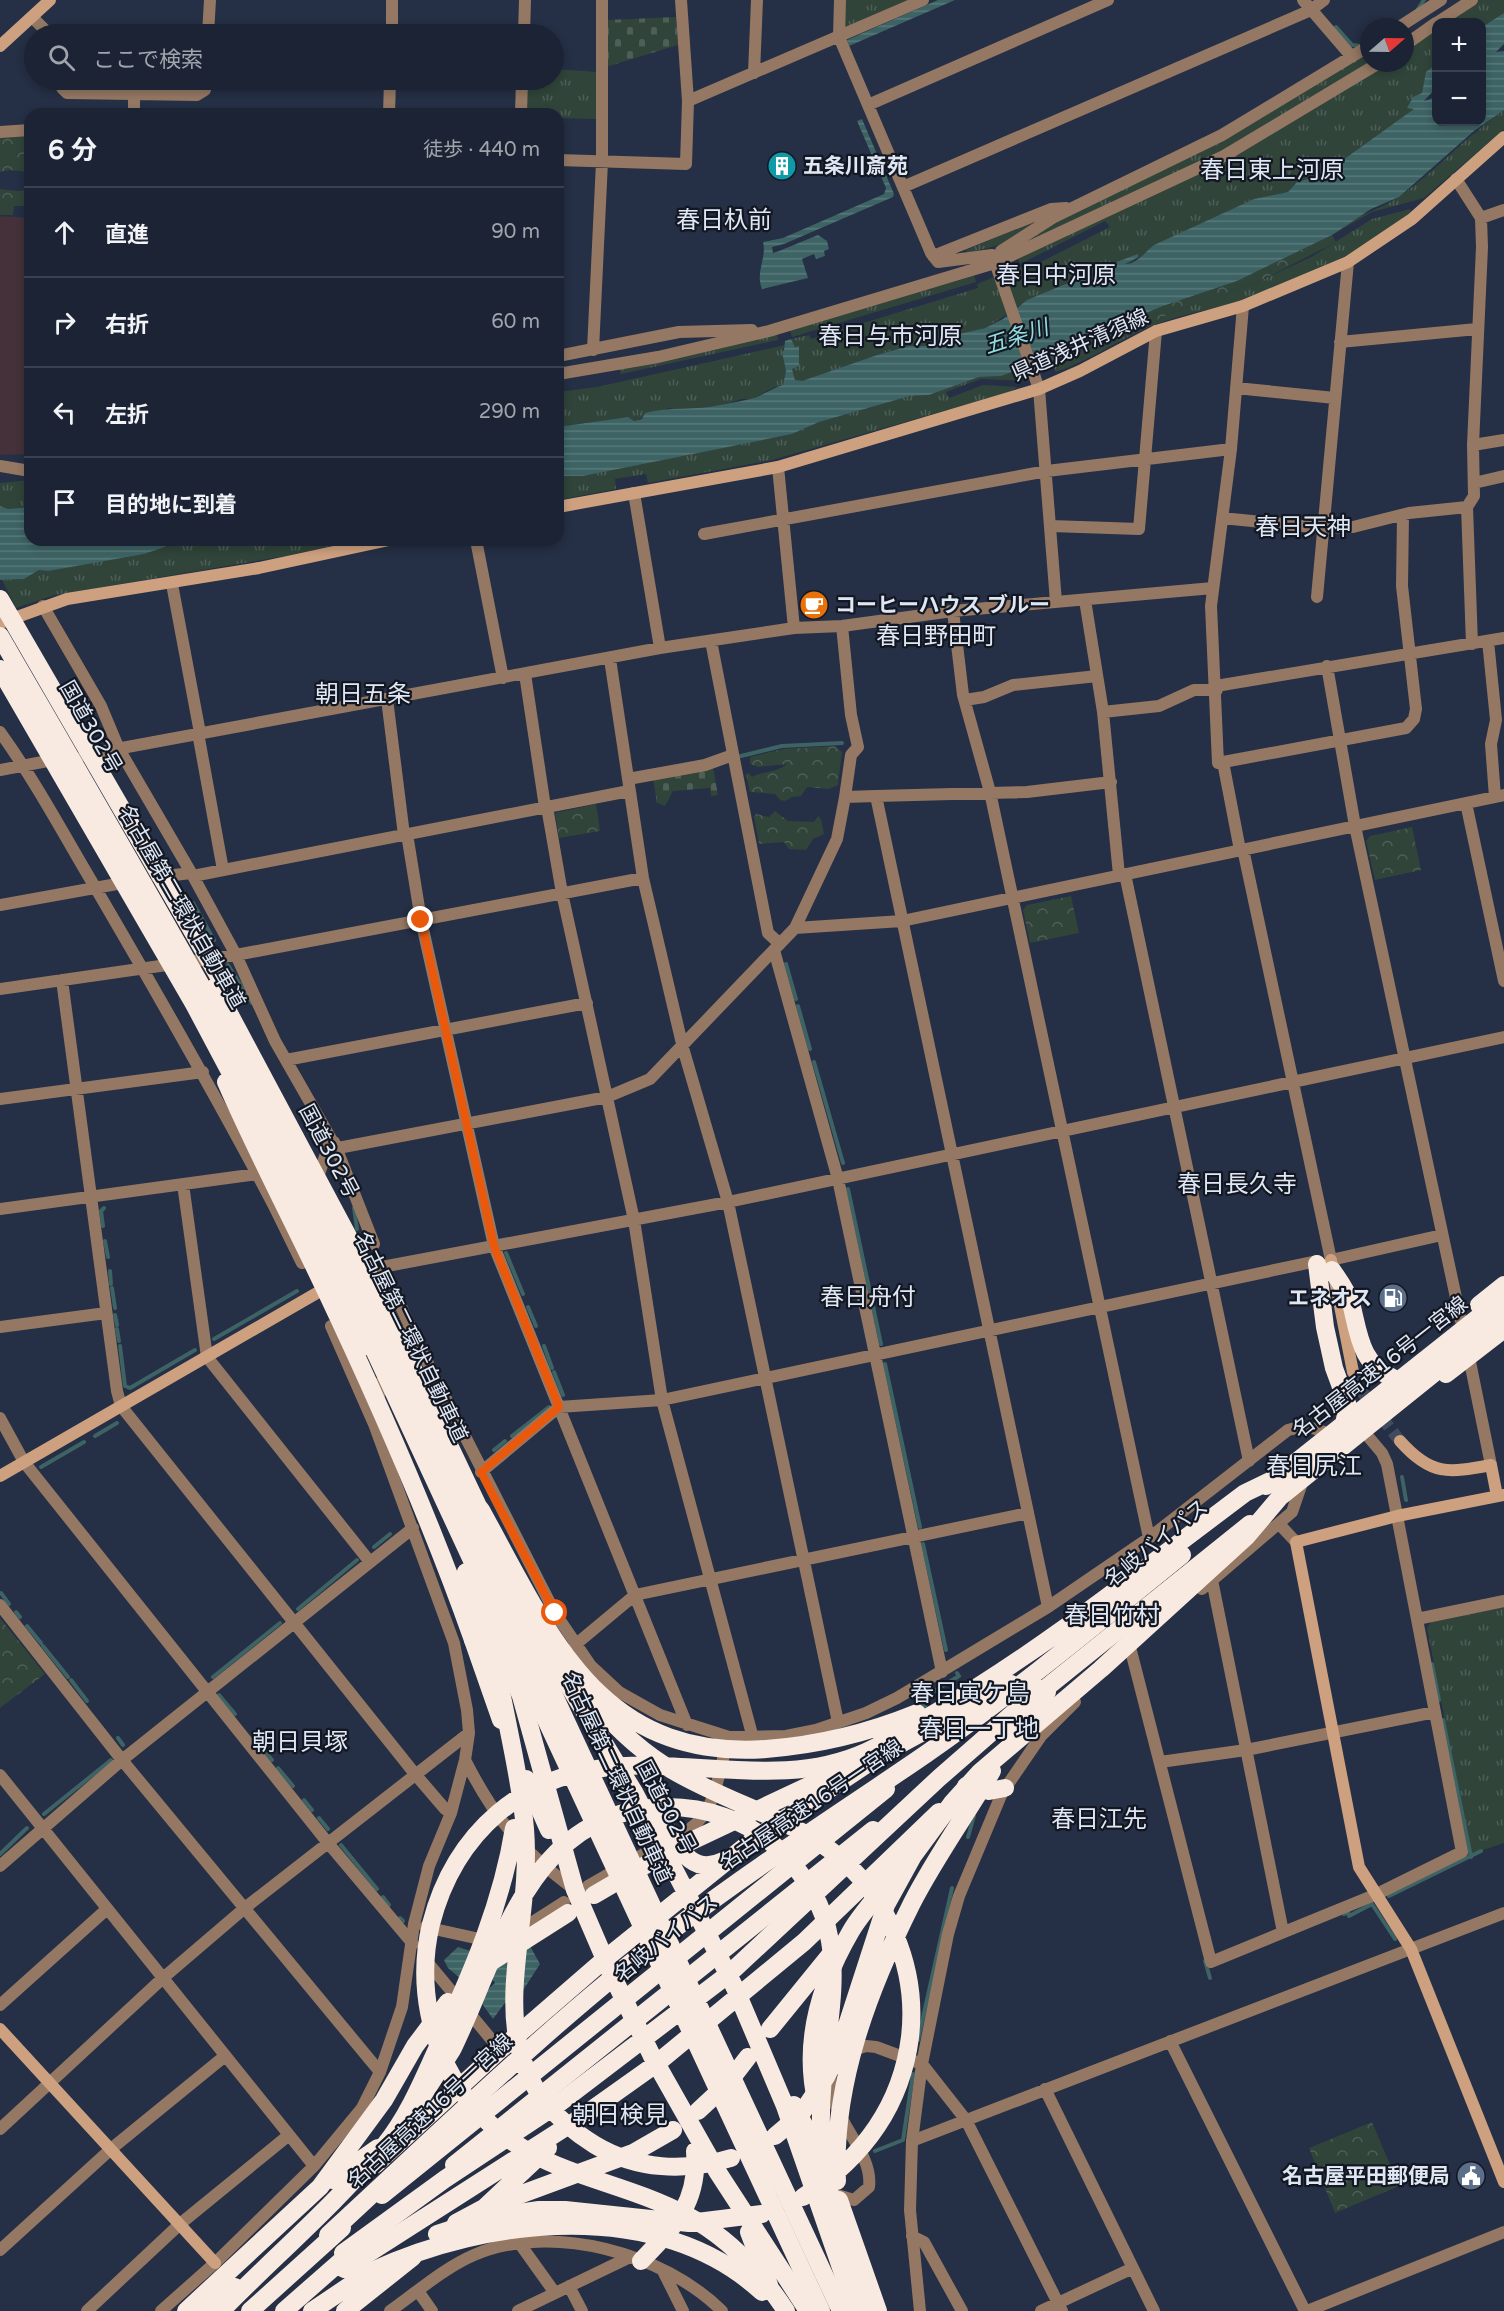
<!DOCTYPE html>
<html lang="ja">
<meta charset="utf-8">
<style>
body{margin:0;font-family:"Varela Round","Noto Sans JP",sans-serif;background:#292f40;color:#f1f3f6}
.controls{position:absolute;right:18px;top:18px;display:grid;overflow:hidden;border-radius:12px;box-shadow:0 3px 9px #0003}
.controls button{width:54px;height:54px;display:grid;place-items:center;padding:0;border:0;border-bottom:2px solid #3a404f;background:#1c2334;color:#f1f3f6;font:30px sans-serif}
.compass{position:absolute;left:1360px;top:18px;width:54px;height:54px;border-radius:50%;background:#1c2334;box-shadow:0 3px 9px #0003;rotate:70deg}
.stop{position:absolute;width:18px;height:18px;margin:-14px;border:4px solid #ea580c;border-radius:50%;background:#fff}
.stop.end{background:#ea580c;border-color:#fff;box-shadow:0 2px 6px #0008}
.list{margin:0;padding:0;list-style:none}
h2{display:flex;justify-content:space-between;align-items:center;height:78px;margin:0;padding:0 24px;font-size:26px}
h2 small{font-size:20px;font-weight:400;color:#a0a4ac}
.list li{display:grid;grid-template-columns:39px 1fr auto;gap:18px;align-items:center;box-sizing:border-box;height:90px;padding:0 24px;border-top:2px solid #3a404f}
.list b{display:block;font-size:22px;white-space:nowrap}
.list em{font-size:20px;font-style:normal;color:#a0a4ac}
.icon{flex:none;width:33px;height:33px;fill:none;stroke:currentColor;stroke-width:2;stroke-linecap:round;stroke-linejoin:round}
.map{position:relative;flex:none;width:1504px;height:2311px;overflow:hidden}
.search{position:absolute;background:#1c2334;box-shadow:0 3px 9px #0003;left:24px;top:24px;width:540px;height:66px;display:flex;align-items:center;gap:15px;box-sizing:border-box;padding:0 21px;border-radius:33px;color:#a0a4ac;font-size:22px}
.panel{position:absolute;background:#1c2334;box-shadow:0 3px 9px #0003;left:24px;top:108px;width:540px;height:438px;border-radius:18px}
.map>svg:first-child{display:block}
</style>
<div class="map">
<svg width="1504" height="2311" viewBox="0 0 1504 2311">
<defs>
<pattern id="grass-tufts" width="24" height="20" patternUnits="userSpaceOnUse" patternTransform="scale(1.5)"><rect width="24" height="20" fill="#30443a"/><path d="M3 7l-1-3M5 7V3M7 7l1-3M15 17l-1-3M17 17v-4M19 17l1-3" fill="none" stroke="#4e5f57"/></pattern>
<pattern id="forest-crowns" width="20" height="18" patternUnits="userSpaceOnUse" patternTransform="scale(1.5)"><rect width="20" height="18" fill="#30443a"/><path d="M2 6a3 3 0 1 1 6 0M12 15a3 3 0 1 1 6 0" fill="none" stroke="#4e5f57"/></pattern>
<pattern id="cemetery-stones" width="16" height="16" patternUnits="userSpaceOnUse" patternTransform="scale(1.5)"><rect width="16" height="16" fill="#30443a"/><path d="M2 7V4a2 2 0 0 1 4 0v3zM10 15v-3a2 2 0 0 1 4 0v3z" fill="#4e5f57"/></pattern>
<pattern id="water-rules" width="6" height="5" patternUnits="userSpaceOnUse" patternTransform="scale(1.5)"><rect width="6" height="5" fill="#3d6364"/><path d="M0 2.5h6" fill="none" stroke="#59797b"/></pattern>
</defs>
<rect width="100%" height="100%" fill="#252f45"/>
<path fill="#443139" d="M0,216L30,218V454L0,455Z"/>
<path fill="url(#grass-tufts)" d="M844,0H911L846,28L843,26Z
M1479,0H1504V13L1482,27V22H1444Z
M1436,28V64L1427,72L1422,93L1410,100L1415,109L1322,175L1297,182L1288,192L1254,199L1155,245C1133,268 1104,270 1075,280C1055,287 1035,298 1016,307L1004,273L1021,267L1023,271L1110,227L1105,221L1020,264L1017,257L1362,79L1385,63H1405V49Z
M1369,51V63L1249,138L1013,250L1056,221Z
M554,69L598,72L597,119L558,118V114H526L527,80H554Z
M1504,110V129L1424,198L1372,212L1332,235C1350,216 1379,211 1400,196C1436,171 1466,136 1504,110Z
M1410,209L1411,212C1363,251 1305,280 1246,299C1218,308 1187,313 1159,323C1123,336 1092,360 1056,372L1054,367L1073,361L1174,312L1262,280L1313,256L1372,219Z
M1046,217L1004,244L967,253L966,250Z
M974,276L976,282L792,337L790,330Z
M994,277L1008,314L985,328L938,339L925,346H909L877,355L802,381H795L792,369L799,366V347H795L791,339L809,335L811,339L978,288L977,284Z
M777,334L778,340L621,374L619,368Z
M785,345L782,352L786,371L783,385L772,388L753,399H742L719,406L678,410L669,408L634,421L628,417L558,427V392L597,387Z
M1024,367L1029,381L981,379L946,392L949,398L983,385L1018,387L1010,392L772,460L648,483L646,474L615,479L616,489L558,500V476L792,434L819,422L910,396L929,395L979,377L1001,376Z
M30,480V507L8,509L0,506V483Z
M185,540H360L285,556L55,595L16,608L2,580L24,579L39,570L48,571L170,546Z
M1504,1607V1843L1471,1854L1427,1628L1431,1622Z"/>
<path fill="url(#forest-crowns)" d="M30,135V172L9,170L0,172V137Z
M0,189L17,191L30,190V216H28V206H14L13,215H0Z
M1332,235L1336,242L1262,280L1174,312L1073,361L1054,367L1038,366L1037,363L1056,356L1093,335L1163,306L1237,281Z
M835,746L842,752L838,785L829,789L807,787L801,796L792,797L785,801L780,800L775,794L750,792L746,774L749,773L752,777C763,771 779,772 787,764L758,767L750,764V757L783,749Z
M596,804L600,831L559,838L555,813Z
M775,811L788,821L814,822L818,816L821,819L824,834L813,839L806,850L789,849L784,842L759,844L754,817L756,814L769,817Z
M1412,827L1421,870L1375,880L1366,841L1370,836Z
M1071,896L1079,933L1030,943L1023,910L1027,905Z
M0,1618L45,1674L0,1708Z
M1372,2122L1399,2186L1335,2213L1309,2148Z"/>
<path fill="url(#cemetery-stones)" d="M676,17L678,45L606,67V20Z
M713,767L718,795L711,796L710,788L673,791L665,806L657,803L653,779Z"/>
<path fill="url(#water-rules)" d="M938,0H955L849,46L847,40Z
M1504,13V44L1496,52L1504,51V110L1474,131L1399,197L1371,209L1332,235L1237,281L1163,306L1093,335L1056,356L1001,376L979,377L929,395L910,396L819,422L792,434L583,476H558V427L628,417L634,421L642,419L645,413C670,406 695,411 720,405C727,404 752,399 757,397C766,393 773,388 783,385L786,371L782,352L784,350L785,341L791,339L795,347L799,346V366L792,369L795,380L802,381L877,355L909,346H925L937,339L985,328L1003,319L1027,300L1075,280L1098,275L1111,264L1138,254V257L1125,264C1137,264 1145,252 1154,245L1254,199L1288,192L1297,182L1322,175L1414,109L1407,108L1413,97L1422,93L1426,72L1436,64L1435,89L1424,101L1436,97V122H1482V27Z
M862,119L894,194L893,197L784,244L772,247L773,253L779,251L818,235L827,241L829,249L824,251L825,256L816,259L814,254L802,259L808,278L762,289C755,271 767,259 763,242L783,238L884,194L886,188L857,121Z
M0,506L8,509L30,507V540H185L144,554L48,571L39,570L24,579L0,580Z
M530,1946L540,1964L520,1995L518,1985L493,2019L478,1998L495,1983L487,1972Z
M458,1947L480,1954L461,1979L448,1968L444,1960Z"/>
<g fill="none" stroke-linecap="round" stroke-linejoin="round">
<path stroke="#3d6364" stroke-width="4" d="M1418,9L1424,0
M1336,27L1352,45L1361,46
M741,756L782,746L842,743
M193,903L214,940
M786,964L796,999
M228,965L252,1003
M798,1006L810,1049
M814,1062L843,1163
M848,1189L881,1344
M354,1208L357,1229
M103,1226L101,1211L104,1208
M105,1241L108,1257
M506,1253L523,1294
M110,1271L111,1284
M112,1288L115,1308
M528,1307L536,1326
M115,1315L117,1325
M117,1329L119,1341
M214,1339L297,1291
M120,1346L125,1386L130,1388L195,1350
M544,1346L552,1368
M885,1364L920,1527
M554,1372L563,1395
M95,1436L117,1423
M512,1436L549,1407
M494,1450L505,1441
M41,1467L84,1442
M1402,1477L1406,1500
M923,1544L946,1650
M374,1547L390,1534
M1,1593L9,1604
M298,1609L357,1560
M16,1612L20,1617
M27,1626L41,1643
M43,1646L68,1677
M1432,1664L1439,1700
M213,1677L280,1623
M71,1680L87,1701
M219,1695L235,1714
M928,1710L919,1700L959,1676L957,1673
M1443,1720L1471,1857
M118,1738L123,1745
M264,1750L272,1760
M278,1768L293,1786
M304,1800L312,1810
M44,1814L111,1760
M319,1818L328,1829
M968,1837L974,1816
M341,1845L377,1889
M0,1854L27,1828
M1389,1896L1481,1851
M383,1897L389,1905
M1344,1914L1348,1912L1349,1916L1372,1904L1395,1939
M400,1918L403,1921
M1205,1961L1210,1978
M918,2040L952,1888
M875,2151L903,2140L913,2074"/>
<path stroke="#414b5f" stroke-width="12" stroke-dasharray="12 6" stroke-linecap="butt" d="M1353,1372L1363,1393L1400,1441"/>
<path stroke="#947863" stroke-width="12" d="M840,0L839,37L931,253L938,262L992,255L997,268L1039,389L1056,602
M1303,0L1352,57
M32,17L49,34
M1438,22L1472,0
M1399,27L1441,0
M208,34L210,0
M392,34V0
M524,34L525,0
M1405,45L1436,23
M754,73L757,0
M62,80V88L67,93L197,95L205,90L206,80
M688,101L923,0
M868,105L1108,0
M134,114V93
M389,114L390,80
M521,114L522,80
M0,132L30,130
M558,160L686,164L688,101L681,0
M1456,179L1481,218L1482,247L1473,445L1474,496L1467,507L1472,644
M903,187L1311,10L1324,0
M1481,218L1504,210
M1001,251L1054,217L1222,135L1369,46
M933,256L1051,209L1066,208
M1243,306L1231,449L1211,606L1218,763L1406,728L1414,719L1416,709L1402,586L1403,515
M1340,342L1477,329
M593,350L602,162V0
M558,356L679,332L752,330
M558,374L658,357L769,331L995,263L1224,156L1379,63
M1236,388L1335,398
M1473,445L1504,440
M0,466L30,471
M778,467L794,628
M1474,483L1504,476
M634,493L660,648
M1222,518L1323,528L1353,527L1409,513L1467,507
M1051,526L1139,529L1156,331
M704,534L1047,471L1231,449
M476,540L503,678
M172,584L200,733
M1317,597L1348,262
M1085,600L1103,712L1119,875
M43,606L101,706L119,749L193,876L236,955L275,1041L331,1139L318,1177
M953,611L963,695L990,792L1149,1538
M842,626L851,715L858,747L851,755L845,797
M711,641L768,933L780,944
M1488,641L1496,720L1491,744L1495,797
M610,659L643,878L683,1048L728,1202L838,1722
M1327,666L1355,826L1461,1321
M525,674L545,807
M1216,686L1504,638
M387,699L404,835
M965,700L984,697L1013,685L1097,676
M1103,712L1159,706L1194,690H1217
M0,732C36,782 64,835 95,887C157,993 218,1099 275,1208L290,1217
M198,733L223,870
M84,755L660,648L794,628L842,626L953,611L1213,588
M1223,762L1240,850
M0,770L58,759
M628,779L705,765L733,755
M1466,803L1504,981
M547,807L562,893L634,1220L662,1400L753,1738
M407,834L421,920L494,1246L687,1725
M1243,849L1331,1260L1442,1235
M1125,874L1249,1461
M193,876L629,791
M157,877L191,873
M0,905L128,882
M795,928L902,921L1504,795
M774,950L838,1179L942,1672
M62,980L117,1391L121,1406L415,1774L445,1809L451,1813
M0,989L236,955L643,878
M286,1060L587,1003
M0,1099L203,1072
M334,1142L374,1244
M338,1148L607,1097L650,1079L795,928L837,839L845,797L876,796
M183,1184L207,1357L370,1562
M275,1208L302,1263
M0,1209L257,1174
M366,1270L728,1202L1504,1037
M395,1293L415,1338
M331,1326L374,1424
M0,1327L106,1313
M395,1329L415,1338L555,1613L591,1666L619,1692L660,1715L729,1737L786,1736L816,1730L866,1713L897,1698L1048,1607L1149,1538L1288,1430C1304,1425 1312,1427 1327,1433
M1469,1357L1491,1465
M0,1418L24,1462L328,1843L413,1944
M481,1472L559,1407L662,1400L1317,1261
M1279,1524L1296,1542
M1212,1580L1283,1932
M1202,1589L1292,1512L1302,1483
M0,1605L122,1760L380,2072
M1048,1607L876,796L1027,792L1111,782
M1417,1619L1504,1601
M575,1645L635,1595L1028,1513
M1131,1651L1211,1962L1377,1894L1462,1852L1387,1464L1382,1453L1366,1434
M465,1760C495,1819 521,1850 575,1890
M1160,1762L1246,1750L1435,1712
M0,1775L314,2166
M680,1835C718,1816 716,1777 728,1741
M0,1866L122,1760L413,1528
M588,1886L649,1851
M425,1927L489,1941
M517,1932L564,1902
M424,1958L500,2050
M0,2005L107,1909
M1170,2041L1305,2311
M850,2051L866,2046L876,2047L922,2064L966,2120L1062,2311
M831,2073C825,2117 874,2149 869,2187L854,2200L837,2195
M1045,2089L1154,2311
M0,2129L163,1978L246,1907L469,1733
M912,2141L1504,1913
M912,2236L924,2242L962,2311
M520,2244L555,2293
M0,2250L111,2149L225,2056
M664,2273L683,2311
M569,2286L582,2311
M418,2291L432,2311
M87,2311L180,2224L289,2135
M161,2311L215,2263L314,2166L362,2108L380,2072L402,2007L414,1924L429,1866L451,1813L465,1760L469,1733L467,1710L454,1643L374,1424L381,1382
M390,2311C417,2292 444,2268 474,2255C551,2222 664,2253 722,2311
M518,2311L630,2257
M920,2311L910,2210L912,2141L922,2064L948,1934L959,1896L1002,1793L1041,1736L1075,1702
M1041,2311L1133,2268
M1307,2311L1504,2232"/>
<path stroke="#cda07f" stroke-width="12" d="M0,46L50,0
M558,507L778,467L1039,389L1080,371L1156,331L1243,306L1348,262L1412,219L1504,137
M0,623L67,599L259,568L389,540
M1331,1260L1353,1372
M1400,1441C1431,1476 1448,1473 1491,1465L1497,1496
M0,1476L329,1286
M1504,1495L1397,1516L1296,1542L1359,1867L1411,1949L1504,2182
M0,2029L215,2263"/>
<path stroke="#f8eae0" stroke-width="18" d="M215,987L366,1270L486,1523
M1317,1264L1325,1327L1334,1368L1348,1406L1345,1419
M1332,1270C1339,1280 1347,1291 1351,1303C1359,1334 1360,1364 1393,1378
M328,1275L363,1347
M1479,1305L1504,1285
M1446,1374L1504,1329
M522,1599L551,1657L634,1792L691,1902
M488,1617L521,1696L575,1890L609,1969
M473,1640L501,1720
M1031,1700L1250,1524
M1013,1737L1047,1692
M526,1779L549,1830
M966,1786L989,1791L1005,1788
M653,1810C674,1831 684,1880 723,1861
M685,1844L838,1772
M594,1895L654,1860
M483,1967L568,1913
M735,1988L785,2106L856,2311
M770,2029L835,1949
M652,2056L717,2171L808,2311
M418,2103L452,2050
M817,2104C802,2043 820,1984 851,1931C864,1909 884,1889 900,1869
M794,2105L823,2163
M698,2111L728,2083L748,2057
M375,2165L500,2050L605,1959L753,1840L882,1754L1011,1684
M454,2165L873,1830
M332,2180L378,2148
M382,2195L886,1789
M839,2200L878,2311
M492,2205L633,2153L673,2130
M456,2223L484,2208L548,2148
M749,2232L769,2285
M641,2261C674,2227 699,2203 695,2151
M344,2269L580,2118L656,2064L804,1942L939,1812
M186,2311L320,2187L384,2100L415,2046L448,2002
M207,2311L235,2287
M250,2311L342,2228
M284,2311L357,2247
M312,2311L370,2272
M345,2311L413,2257"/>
<path stroke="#f8eae0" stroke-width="18" d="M0,599L222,982
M0,636C125,852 251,1066 364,1288L841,2311
M0,669L194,1004L350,1298L821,2311
M226,1082C257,1153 293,1221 326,1291C380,1405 431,1521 473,1640
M1266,1486L1504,1297
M481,1510C550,1635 598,1760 766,1749C818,1745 868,1733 917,1713
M466,1572C486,1620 497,1671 507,1721C514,1757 522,1793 525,1829C535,1946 463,2064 595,2145C637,2170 685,2172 731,2158
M597,1705C618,1730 643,1753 672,1770C761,1822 850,1826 895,1935C909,1968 914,2003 910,2037C901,2108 860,2160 803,2197
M692,1904L734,1986
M609,1969L652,2056
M453,2048C501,1949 529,1809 667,1807C705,1807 747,1820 776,1847C870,1933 818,2022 821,2128C822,2174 835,2217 850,2260
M775,2136L801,2114L826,2077L838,2053L886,1905L913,1856L952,1803L980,1772L1101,1669L1247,1536L1280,1497L1504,1317
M837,2181C832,2084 869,1989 912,1903C935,1858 966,1815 992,1771
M437,2234L489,2217L539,2210H565L689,2223L762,2214
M328,2235C442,2130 554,2020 678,1926C758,1865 843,1811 926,1754C1015,1692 1098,1623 1182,1555
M848,2250L868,2311
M343,2253L445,2179L558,2104L730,1973L939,1778L1041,1689
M370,2272C487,2217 659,2197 762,2292
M221,2311C275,2256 335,2205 384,2146C410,2114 425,2075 442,2038C473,1970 502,1903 514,1828
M786,2311C760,2271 728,2237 686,2215C606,2173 524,2176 464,2095C429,2046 417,1982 431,1924C442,1881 464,1842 498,1813C612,1717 747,1806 866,1752C892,1740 916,1724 940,1710C1048,1646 1145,1568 1245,1493L1274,1479"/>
</g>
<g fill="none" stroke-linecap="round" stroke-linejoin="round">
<path stroke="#ea580c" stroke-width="8" d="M421,920L494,1246L559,1407L481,1472L555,1613"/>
</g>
<defs>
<g id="building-disc" transform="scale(1.5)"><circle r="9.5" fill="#0f9aa8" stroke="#131721"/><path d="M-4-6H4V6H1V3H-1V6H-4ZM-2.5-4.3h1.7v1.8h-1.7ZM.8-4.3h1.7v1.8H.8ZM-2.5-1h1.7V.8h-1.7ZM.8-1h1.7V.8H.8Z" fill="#fff"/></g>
<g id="cafe-disc" transform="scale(1.5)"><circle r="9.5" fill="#e8710a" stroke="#131721"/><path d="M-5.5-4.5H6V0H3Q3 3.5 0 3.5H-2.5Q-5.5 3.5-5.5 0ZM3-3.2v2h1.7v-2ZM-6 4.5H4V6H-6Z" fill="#fff"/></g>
<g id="fuel-disc" transform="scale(1.5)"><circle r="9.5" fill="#5c6f8a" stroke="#131721"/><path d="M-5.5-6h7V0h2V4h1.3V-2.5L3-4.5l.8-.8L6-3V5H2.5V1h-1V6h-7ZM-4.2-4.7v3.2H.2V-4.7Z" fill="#fff"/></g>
<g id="civic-disc" transform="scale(1.5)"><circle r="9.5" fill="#5c6f8a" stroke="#131721"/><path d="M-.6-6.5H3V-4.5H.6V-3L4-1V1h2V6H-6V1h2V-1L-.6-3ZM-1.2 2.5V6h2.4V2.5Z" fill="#fff"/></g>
</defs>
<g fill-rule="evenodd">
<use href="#building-disc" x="782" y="166"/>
<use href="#cafe-disc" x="814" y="605"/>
<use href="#fuel-disc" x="1393" y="1298"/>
<use href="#civic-disc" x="1471" y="2176"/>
</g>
<g text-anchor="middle" stroke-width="4.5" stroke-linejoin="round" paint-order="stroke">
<g font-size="21" font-weight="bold" fill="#dfe7f5" stroke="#131721" text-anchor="start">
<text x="803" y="173">五条川斎苑</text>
<text x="835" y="612">コーヒーハウス ブルー</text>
<text x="1372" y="1305" text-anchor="end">エネオス</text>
<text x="1450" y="2183" text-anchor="end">名古屋平田郵便局</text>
</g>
<g font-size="21" fill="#dfe7f5" stroke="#131721">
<text transform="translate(1080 345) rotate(-24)" y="7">県道浅井清須線</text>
<text transform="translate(91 727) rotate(60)" y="7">国道302号</text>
<text transform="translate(182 907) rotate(60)" y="7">名古屋第二環状自動車道</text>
<text transform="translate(329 1151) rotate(62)" y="7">国道302号</text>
<text transform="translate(411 1337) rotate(64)" y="7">名古屋第二環状自動車道</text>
<text transform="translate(1380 1367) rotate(-38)" y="7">名古屋高速16号一宮線</text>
<text transform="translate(1156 1543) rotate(-39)" y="7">名岐バイパス</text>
<text transform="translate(617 1778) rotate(65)" y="7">名古屋第二環状自動車道</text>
<text transform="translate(811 1805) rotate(-34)" y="7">名古屋高速16号一宮線</text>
<text transform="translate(666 1807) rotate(62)" y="7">国道302号</text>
<text transform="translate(666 1938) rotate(-39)" y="7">名岐バイパス</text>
<text transform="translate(430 2111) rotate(-43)" y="7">名古屋高速16号一宮線</text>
</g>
<g font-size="22" font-style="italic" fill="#92dcde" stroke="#131721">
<text transform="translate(1016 336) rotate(-18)" y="8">五条川</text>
</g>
<g font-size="24" fill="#dfe7f5" stroke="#131721">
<text x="1272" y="178">春日東上河原</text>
<text x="724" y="228">春日杁前</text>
<text x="1056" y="283">春日中河原</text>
<text x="890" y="344">春日与市河原</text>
<text x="1303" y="535">春日天神</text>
<text x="936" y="644">春日野田町</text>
<text x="363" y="702">朝日五条</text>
<text x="1237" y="1192">春日長久寺</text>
<text x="868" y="1305">春日舟付</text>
<text x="1314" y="1474">春日尻江</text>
<text x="1112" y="1623">春日竹村</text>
<text x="970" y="1701">春日寅ケ島</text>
<text x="979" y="1737">春日一丁地</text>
<text x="300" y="1750">朝日貝塚</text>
<text x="1099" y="1827">春日江先</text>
<text x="620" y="2123">朝日検見</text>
</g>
</g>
</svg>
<div class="controls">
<button>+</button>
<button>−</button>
</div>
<svg class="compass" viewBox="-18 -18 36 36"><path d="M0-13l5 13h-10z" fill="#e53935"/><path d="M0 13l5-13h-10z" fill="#a0a4ac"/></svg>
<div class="stop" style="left:555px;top:1613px"></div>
<div class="stop end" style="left:421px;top:920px"></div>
<div class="search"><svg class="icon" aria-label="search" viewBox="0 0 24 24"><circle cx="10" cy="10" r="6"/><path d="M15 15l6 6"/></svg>ここで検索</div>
<section class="panel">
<h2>6 分<small>徒歩 · 440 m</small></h2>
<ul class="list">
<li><svg class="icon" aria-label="ahead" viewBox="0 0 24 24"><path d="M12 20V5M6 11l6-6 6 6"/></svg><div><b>直進</b></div><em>90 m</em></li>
<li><svg class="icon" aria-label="right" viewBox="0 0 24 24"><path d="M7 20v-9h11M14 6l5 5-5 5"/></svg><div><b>右折</b></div><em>60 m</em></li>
<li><svg class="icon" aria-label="left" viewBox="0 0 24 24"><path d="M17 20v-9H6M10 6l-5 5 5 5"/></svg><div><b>左折</b></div><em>290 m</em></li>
<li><svg class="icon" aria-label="arrive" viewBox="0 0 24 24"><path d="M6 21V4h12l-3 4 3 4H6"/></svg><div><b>目的地に到着</b></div></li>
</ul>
</section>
</div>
